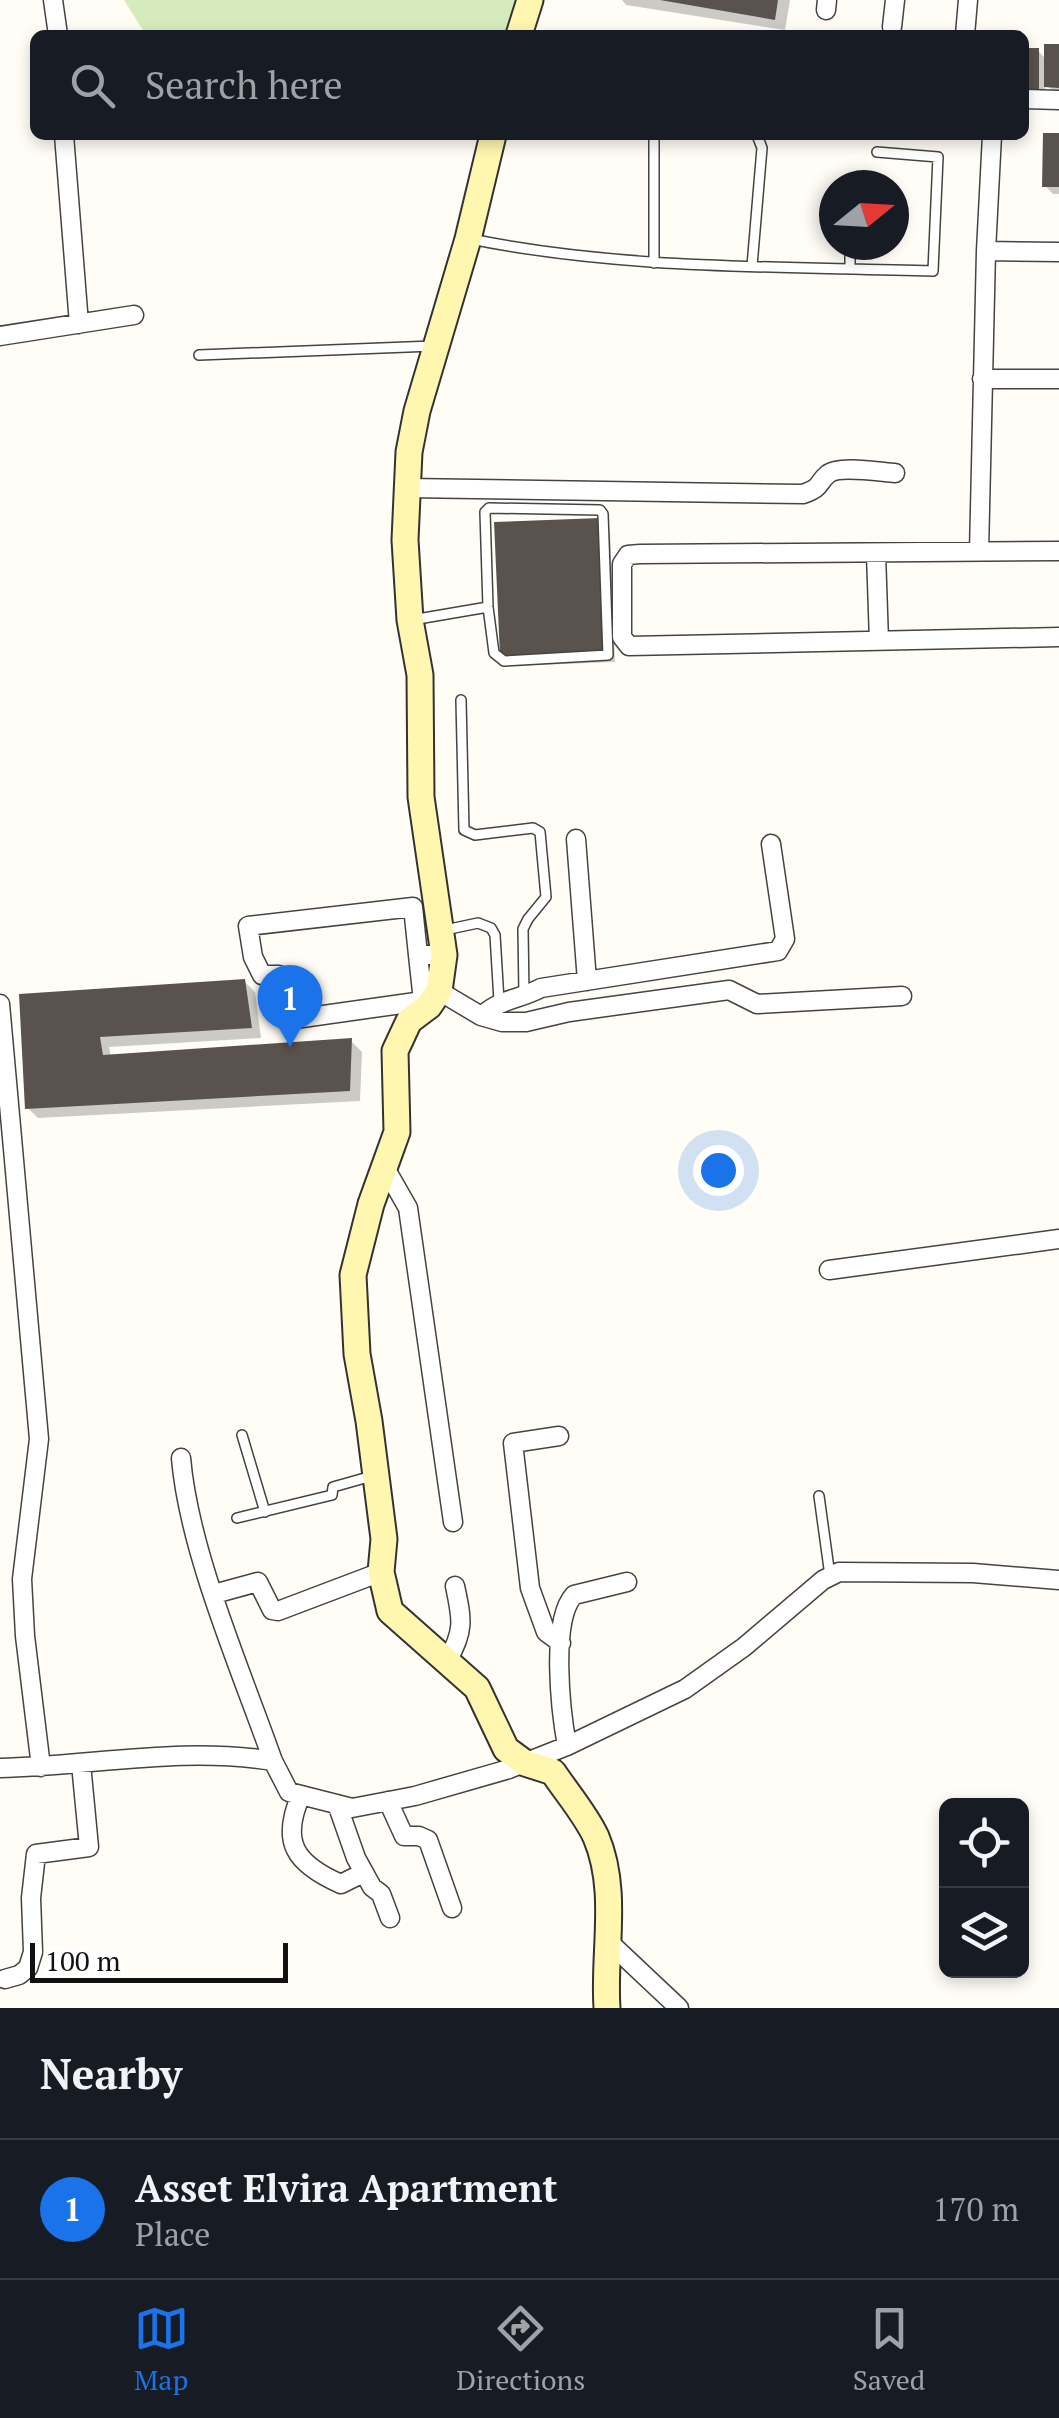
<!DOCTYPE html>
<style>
body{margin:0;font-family:"PT Serif",serif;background:#20242c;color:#f1f3f6}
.controls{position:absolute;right:30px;bottom:30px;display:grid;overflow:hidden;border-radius:15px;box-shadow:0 5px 15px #0003}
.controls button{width:90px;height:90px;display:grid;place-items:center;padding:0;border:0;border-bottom:2px solid #363941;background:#171b24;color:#f1f3f6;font:50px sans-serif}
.compass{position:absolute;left:819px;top:170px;width:90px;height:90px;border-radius:50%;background:#171b24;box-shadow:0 5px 15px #0003;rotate:72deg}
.scale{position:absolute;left:30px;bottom:25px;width:258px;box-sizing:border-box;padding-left:10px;border:5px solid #111;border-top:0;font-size:28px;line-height:35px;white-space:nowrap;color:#111;-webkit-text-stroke:8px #fff;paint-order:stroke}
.you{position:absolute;left:718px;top:1170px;width:35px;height:35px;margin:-25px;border:8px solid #fff;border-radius:50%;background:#1a73e8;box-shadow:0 0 0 15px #1a73e833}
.badge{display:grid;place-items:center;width:65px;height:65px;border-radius:50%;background:#1a73e8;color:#fff;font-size:32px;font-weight:700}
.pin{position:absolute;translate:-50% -82px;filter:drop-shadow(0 2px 5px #0008)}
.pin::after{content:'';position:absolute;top:52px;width:35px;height:30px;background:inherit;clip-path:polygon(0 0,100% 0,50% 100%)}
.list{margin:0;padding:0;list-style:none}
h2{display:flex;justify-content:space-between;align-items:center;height:130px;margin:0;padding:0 40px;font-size:42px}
h2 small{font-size:32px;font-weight:400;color:#9ea1a6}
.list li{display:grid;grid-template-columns:65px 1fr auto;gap:30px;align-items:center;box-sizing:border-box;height:140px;padding:0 40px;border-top:2px solid #363941}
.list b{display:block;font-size:38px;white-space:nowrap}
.list p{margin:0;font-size:32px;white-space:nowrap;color:#9ea1a6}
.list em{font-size:32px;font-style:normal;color:#9ea1a6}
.icon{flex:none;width:55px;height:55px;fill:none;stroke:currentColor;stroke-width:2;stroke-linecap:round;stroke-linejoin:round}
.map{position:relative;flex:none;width:1059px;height:2008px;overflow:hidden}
.search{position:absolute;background:#171b24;box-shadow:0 5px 15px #0003;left:30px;right:30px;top:30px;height:110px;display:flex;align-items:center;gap:25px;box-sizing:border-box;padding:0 35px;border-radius:15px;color:#9ea1a6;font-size:38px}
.sheet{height:270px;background:#171b24}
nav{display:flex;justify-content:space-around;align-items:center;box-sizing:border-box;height:140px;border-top:2px solid #363941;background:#171b24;font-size:28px;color:#9ea1a6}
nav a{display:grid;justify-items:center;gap:5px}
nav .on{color:#1a73e8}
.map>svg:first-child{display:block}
</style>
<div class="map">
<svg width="1059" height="2008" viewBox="0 0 1059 2008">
<rect width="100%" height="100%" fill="#fffdf5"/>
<path fill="#d5ebbd" d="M124,0H518L506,32L146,35Z"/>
<path fill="#0003" d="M622,0H790L785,30L626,5Z
M1059,47V94L1045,85L1046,99H1024V51H1038L1047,60Z
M1059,135V194H1053L1045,186Z
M599,520L610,531L615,662L513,666L502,655Z
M244,981L255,992L261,1038L109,1047L111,1057L351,1041L362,1052L360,1101L38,1118L28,1108L22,997Z"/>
<path fill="#5a524d" d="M660,0H778L775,20Z
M1044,44H1059V88L1044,87Z
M1024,48H1039V92H1024Z
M1043,133H1059V187H1042Z
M600,518L605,652L500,656L494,522Z
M245,979L252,1028L100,1037L103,1055L352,1038L350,1091L25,1109L19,994Z"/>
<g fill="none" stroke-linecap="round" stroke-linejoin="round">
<g stroke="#444" stroke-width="12">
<path id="lane" d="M471,239C623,270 778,266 933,271L938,157L877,152
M654,263V135
M752,266L762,148L757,135
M850,268V245
M199,355L433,346
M489,508L600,510L603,514L608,655L504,661L494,653L488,607L485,512Z
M412,620L488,607
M461,700L464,830L475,835L533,828L540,832L546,897L528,919L523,929L524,995
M445,930L478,923L491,928L495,935L499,1001
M242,1435L265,1512
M819,1496L830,1576
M237,1518L332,1495L333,1487L372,1476"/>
</g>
<g stroke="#444" stroke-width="21">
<path id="street" d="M53,0L58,35
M826,10L827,0
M892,27L895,0
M965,35L968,0
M1024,99L1059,100
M64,135L79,324
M986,251L1059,252
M0,336L134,315
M982,379H1059
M407,488L803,494C823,487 816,484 828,474C839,465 880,472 895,473
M1059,551L640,554L628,555L622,564V637L629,646L1059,637
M979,552L986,251L992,135
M876,554L879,641
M576,839L587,981
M418,955L423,1001L295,1019L292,994L282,995L279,975H262L253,957L248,926L413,907L418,955H444
M439,991L481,1016L502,1022H526L569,1012L729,990L757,1004L902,996
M0,1004L39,1439L22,1579L25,1636L41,1767
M481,1016C504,997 516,1001 541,988L778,951L785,939L771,844
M384,1166L408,1208L453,1522
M829,1270L1059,1239
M559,1436L513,1443L530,1588L546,1632L561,1643
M181,1458C189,1552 241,1670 273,1761
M214,1594L258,1582L272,1610L278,1611L381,1572
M447,1661C465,1631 462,1619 455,1586
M567,1746C561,1713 550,1621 574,1595L627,1582
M0,1768C92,1766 181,1746 273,1761L289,1792L352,1808L415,1796L509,1769L567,1746L685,1689L744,1647L823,1580L839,1572L973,1573L1059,1580
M301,1795C280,1842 295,1864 341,1884L363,1873
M388,1801L404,1836H419L428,1840L452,1908
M337,1804L356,1858L372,1887L381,1894L390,1918
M610,1943L679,2008
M5,1979L19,1975L28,1968L33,1952L31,1898L36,1854L89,1847L81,1764"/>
</g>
<g stroke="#333" stroke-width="29">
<path id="secondary" d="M519,35L530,0
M493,135L468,239L417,411L409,452L405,540L410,620L420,675L421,797L444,955L439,991L429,1006L409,1021L395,1051L397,1132L371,1204L353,1275L357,1354L369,1421L384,1539L381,1572L390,1611L477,1688L506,1749L525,1763L553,1772C567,1793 586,1815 596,1837C619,1891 603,1952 607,2008"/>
</g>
<use href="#lane" stroke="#fff" stroke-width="9"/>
<use href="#street" stroke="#fff" stroke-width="18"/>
<use href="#secondary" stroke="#fff6b0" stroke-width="25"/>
</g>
</svg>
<div class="controls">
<button><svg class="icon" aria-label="locate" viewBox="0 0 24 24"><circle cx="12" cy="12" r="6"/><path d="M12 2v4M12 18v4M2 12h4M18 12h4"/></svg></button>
<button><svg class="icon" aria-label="layers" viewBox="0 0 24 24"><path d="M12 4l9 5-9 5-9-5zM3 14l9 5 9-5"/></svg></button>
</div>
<svg class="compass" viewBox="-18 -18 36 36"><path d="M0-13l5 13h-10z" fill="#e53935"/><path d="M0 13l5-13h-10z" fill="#9ea1a6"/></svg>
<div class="scale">100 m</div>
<div class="you"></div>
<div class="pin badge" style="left:290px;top:1047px">1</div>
<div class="search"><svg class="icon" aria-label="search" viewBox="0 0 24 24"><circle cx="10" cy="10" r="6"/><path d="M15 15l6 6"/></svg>Search here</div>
</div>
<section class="sheet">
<h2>Nearby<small></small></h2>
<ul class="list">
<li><span class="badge">1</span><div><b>Asset Elvira Apartment</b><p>Place</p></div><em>170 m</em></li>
</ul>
</section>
<nav>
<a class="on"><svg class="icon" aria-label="map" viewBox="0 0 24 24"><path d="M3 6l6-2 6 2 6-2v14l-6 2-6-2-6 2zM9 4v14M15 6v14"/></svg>Map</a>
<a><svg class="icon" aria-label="directions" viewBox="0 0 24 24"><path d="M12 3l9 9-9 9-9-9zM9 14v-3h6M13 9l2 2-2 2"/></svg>Directions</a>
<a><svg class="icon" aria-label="saved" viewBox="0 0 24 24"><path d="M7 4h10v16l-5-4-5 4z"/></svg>Saved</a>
</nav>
